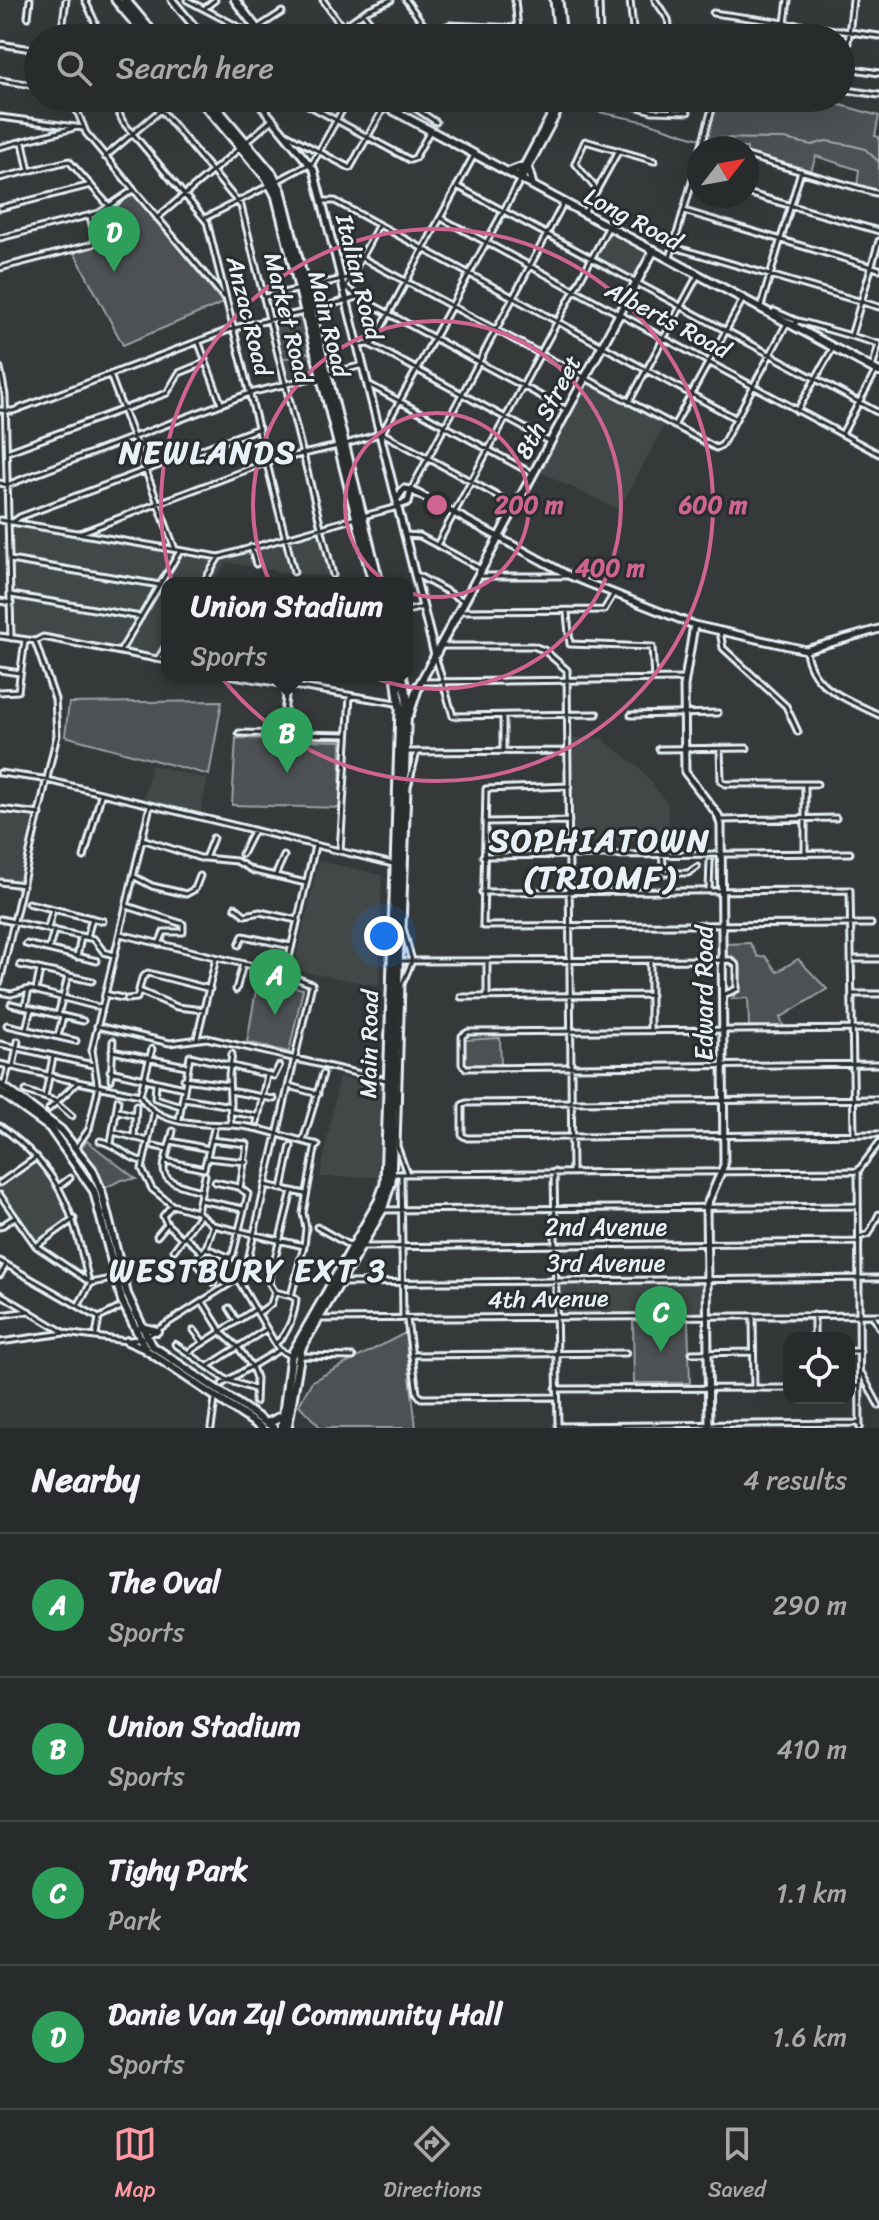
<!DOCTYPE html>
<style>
body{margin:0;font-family:Sriracha,sans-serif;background:#343738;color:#f1f3f6}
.controls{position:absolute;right:24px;bottom:24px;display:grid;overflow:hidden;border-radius:16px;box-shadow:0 8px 32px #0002}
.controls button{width:72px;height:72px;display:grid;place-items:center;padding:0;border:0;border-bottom:2px solid #444748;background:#282b2c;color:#f1f3f6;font:40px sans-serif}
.compass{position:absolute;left:687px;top:136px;width:72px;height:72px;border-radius:50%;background:#282b2c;box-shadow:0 8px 32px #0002;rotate:59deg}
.you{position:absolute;left:384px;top:936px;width:28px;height:28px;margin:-20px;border:6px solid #fff;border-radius:50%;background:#1a73e8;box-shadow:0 0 0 12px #1a73e833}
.badge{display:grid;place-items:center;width:52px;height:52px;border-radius:50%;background:#ff9aa2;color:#fff;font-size:26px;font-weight:700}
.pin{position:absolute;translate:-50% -66px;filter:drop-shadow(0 2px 4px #0008)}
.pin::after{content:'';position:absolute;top:42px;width:28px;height:24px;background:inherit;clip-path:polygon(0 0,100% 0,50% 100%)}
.popup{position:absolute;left:161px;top:577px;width:252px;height:104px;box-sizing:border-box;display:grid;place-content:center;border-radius:16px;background:#282b2c;filter:drop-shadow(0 2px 6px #0005);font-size:26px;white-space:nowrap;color:#a5a7a9}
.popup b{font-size:30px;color:#f1f3f6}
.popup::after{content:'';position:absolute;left:50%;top:100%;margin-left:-16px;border:16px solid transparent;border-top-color:#282b2c}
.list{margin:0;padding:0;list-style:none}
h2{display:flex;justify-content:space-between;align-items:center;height:104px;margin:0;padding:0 32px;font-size:34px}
h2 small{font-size:26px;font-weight:400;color:#a5a7a9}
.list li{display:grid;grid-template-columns:52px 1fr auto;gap:24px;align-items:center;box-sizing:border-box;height:144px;padding:0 32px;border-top:2px solid #444748}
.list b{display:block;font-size:30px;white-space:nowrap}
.list p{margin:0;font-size:26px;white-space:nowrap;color:#a5a7a9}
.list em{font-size:26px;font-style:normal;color:#a5a7a9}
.icon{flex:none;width:44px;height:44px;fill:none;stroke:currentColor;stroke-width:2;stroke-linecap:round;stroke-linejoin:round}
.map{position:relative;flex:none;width:879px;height:1428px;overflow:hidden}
.search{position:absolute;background:#282b2c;box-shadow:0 8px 32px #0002;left:24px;right:24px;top:24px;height:88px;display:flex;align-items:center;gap:20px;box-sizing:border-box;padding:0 28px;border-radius:44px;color:#a5a7a9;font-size:30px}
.sheet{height:680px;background:#282b2c}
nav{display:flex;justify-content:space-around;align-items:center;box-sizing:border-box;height:112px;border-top:2px solid #444748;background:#282b2c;font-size:22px;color:#a5a7a9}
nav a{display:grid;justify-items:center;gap:4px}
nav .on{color:#ff9aa2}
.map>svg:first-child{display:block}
</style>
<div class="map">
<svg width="879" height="1428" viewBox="0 0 879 1428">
<rect width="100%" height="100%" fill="#35393a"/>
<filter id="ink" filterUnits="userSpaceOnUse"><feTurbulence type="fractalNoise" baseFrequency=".0125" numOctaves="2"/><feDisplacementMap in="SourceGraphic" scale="16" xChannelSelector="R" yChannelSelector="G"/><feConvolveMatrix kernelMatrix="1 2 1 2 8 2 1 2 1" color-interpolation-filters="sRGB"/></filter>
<g filter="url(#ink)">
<path fill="#424647" d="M610,232L647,251L636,277L597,258Z
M311,352L313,373L288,377L283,359Z
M588,383L664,426L619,510L540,472Z
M10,526L226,559L283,536L318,529L329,576L292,574L227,562L213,583H167L166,661L49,637L38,643L13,637Z
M573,738H601L639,767L668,804L669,840L574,841Z
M151,765L208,779L200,815L144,800Z
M0,815L35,819L20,884L0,881Z
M319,861L382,875L379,986L293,970Z
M339,1077L382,1086L378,1177H320Z
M38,1163L70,1211L68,1221L38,1242L0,1187Z
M558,1284H704L703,1312L559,1314Z"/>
<path fill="#4d5152" stroke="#9aa1a5" stroke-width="2" d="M715,98H838L837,104L879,116L875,136L879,137V194L857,187L859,170L816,156L810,174L747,156V148H719L703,143Z
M134,192L223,303L123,345L73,250L101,240L98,216L107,215Z
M302,316L311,352L283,359L273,322Z
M222,701L209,775L65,736L69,703Z
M236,738L341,741L340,808L232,805Z
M750,943L758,957L765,956L777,972L798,959L827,989L780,1018L784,1027L749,1026L748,998L732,999L740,988V967L727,958V944Z
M258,979L303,989L289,1052L247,1042Z
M500,1038L501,1066H464V1040Z
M87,1141L136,1179L121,1180L105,1188L80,1149Z
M688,1320L690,1383H634L633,1321Z
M405,1333L416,1428H321L299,1405L312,1381Z"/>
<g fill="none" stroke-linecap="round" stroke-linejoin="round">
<path stroke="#a0a7ac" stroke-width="2" d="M509,98H535
M535,98L555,103
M565,105L647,122L696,138L784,139L812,145L826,141L850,145L865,149L879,162"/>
<g stroke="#e8f1f8" stroke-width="9">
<path id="minor" d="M85,0L95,22L94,38
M187,0L252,34L258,32
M323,0L342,27
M406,0L433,38
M515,0L519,38
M599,0L600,38
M630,0L634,38
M655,0L668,19L671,38
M206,7L215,0
M363,13L378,33
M713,13L879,36
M28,17L30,0
M63,22L66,0
M349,22L360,38
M259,27L282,12
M327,38L367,10L391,0
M420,38L449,25L518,28
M783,38L788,0
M0,44L38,50
M841,67L879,73
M845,68L853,0
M0,80L38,86
M841,89L879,95
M72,98L86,133L224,297
M112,98L123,122L207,222L294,572
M151,98L241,206L333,575
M295,98L410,160L415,158L430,131
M399,98L404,104L410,98
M419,98L415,108L436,122
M607,98L652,111L688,112
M672,111L673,98
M0,117L83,128
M286,134L350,168L385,106
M23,143L29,171
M245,143L273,119
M702,144L716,148
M0,147L74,128
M701,148L715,98
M747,156L879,194
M105,157L175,98
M0,178L69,161L111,208
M277,181L313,162L349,98
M457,186L879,413
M597,190L575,163L585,141L654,161
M747,193L879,231
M322,201H335L735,418
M0,208L91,185
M684,211L879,269
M584,213L619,150
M157,218L240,148
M205,218L268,186
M441,218L879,454
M0,238L99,213L133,190
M674,247L879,307
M362,258L716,448L722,445L787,323
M670,258L699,158
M0,268L93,244L95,238L90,216
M346,286L378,226
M308,287L351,277
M346,287L358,297L567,410
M265,297L296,290
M761,306L801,171
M311,310L358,297
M774,311L797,321
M792,325L799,321L879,344
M851,336L879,241
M199,343L221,403
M359,345L368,344L381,350L550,442
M372,345L474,155
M0,368L5,395L11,638
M872,368L879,344
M328,374L363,365
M110,375L175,549
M368,384L533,474
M629,402L698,275
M0,410L13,411L234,328L304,312
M797,411L833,348
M674,426L743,299
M382,433L516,506
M842,434L876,371
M346,444L382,433L521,179
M7,452L167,393L179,373L206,362
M0,483L7,485L250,393L320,376
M412,488L564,202
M363,516L398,507
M0,520L219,557L356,518
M13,522L20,517L259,428
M77,534L267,462L338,446
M406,535L420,536L481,569
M437,545L608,228
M251,547L256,564
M10,560L160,585
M415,574L464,601
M478,576H566
M203,583L219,557
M11,595L141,617
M0,601L11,603
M407,611L423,607
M459,611L604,610L613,595
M567,613L570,644L652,647L654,679
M720,631L723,648L786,706L798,732
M0,636L35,641
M35,641L43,637L167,661
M443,646H533L544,650L567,670L572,1172
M121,650L180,551
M806,650C810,689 848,699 879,715
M158,659L167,644
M436,659L453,716L597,714
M0,670L20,673
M228,675L396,703
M421,682L685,679
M0,692L18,691L25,640
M631,715L718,713
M239,733L347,735
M282,734L287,686
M659,749L747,748
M720,749L721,780L725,784H817
M503,751V716
M408,752L568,751
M0,773L43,779L393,864
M805,785V853
M569,786L486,789L483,926L871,924
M0,809L40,814
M721,820L836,818
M485,822L569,821
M142,839L200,858H205L213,838
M340,851L350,696
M242,854L254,830
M662,854L664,873H688L697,867
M483,856L850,853
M84,857L101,795
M205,858L236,861L254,871L306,883
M133,876L152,886L186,894L195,889L200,876
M275,876L284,856
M0,882L23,885
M709,890L710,861
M482,892L850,890L854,1133
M28,903L103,921
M127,906L183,924V932H164L159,944
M235,907L245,915L260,912L297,920
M0,919L94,939L104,952L114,955
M48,928L53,909
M87,937L92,918
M26,944L97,961
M239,945L243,936L291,946
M49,949L54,930
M77,957L81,937
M855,959H879
M399,961L731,960L737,966V989L723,995
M650,961V1029
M487,962V997
M20,965L92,981
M285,974L315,846
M0,982L57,735L55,699L35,641
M36,990L40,970
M236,990L243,964
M139,991L177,1007L204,1010
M0,992L11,994L29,989L102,1008
M105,994L122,998
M853,994H879
M461,997L651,995
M127,999L137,998L142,978L148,973L210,989
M11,1004L83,1021
M25,1007L29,989
M58,1015L68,976
M7,1025L76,1041
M97,1026L170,1043L207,1038L386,1080
M26,1029L31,1009
M879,1029L468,1032L462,1036V1064L466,1068L879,1064
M58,1036L63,1017
M197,1038L216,958
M0,1044L93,1065
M112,1051L186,1066
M0,1064L78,1082
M13,1067L18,1041
M110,1071L184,1088
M184,1079L228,1085
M111,1080L113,1041
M156,1082L155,1098L181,1106
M4,1085L9,1066
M289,1086L318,1094
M26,1091L55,1101L72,1116
M230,1091L274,1099
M140,1095L152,1049
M45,1097L53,1057
M184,1098L231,1106
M879,1099L466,1103L462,1105V1135L467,1138L879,1134
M49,1109L78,1082L140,1095C156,1126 201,1124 231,1125C259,1126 290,1139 318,1145
M119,1111L134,1115
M233,1112L256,1116
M154,1114L142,1169L152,1189L172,1205L197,1212L213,1225L304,1246
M179,1119L190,1056L274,1076L279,1066
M257,1122L267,1075
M231,1125L229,1075L232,1054
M0,1126C62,1171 71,1207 88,1278
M173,1131C162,1176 152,1179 202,1191
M113,1132L148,1141
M134,1138L136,1105
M211,1140L247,1144L240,1188
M100,1141C115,1143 125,1157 141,1161
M171,1141L209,1149
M303,1141L323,1074
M111,1143L118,1100
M77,1146L89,1129L98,1090L92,1050L150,806
M154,1146L168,1149
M207,1158L246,1162
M166,1161L204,1169L214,1129
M858,1171L860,1428
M858,1171L879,1143
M554,1172L558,1426L860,1423
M393,1174L858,1171
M401,1174L403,1318
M407,1174L397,1146L402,984L412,961L403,928L408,787L417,752
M215,1182L238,1187
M0,1183L37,1157
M265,1185L305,1194
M58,1187L70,1178
M282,1189L291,1146
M0,1195L36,1246L91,1283
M200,1200L243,1209
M382,1210L858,1206
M197,1212L205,1175
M167,1224L163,1216L172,1205
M167,1224L182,1238
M0,1227L15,1217
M317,1227L352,1247
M157,1236L167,1224
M185,1237L202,1252
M859,1237L869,1234L879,1214
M36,1246L74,1219
M364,1247L859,1242
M206,1248L231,1258
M174,1250L200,1215
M194,1260L214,1283
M0,1261L99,1318
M191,1264L206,1248L213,1227
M0,1275L6,1265
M237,1278L279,1350L289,1355
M211,1279L233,1254L248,1194L240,1188
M343,1283L879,1278
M275,1292L291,1296
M0,1294L65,1333
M291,1296L304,1246L306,1228L303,1213L316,1144
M203,1302L223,1334L238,1347L252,1367L256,1378L255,1402
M78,1306L91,1283L111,1279
M229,1308L237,1321
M260,1312L271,1304L275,1292L269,1282L292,1191
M0,1315L29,1311
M814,1315V1338
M753,1316L754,1388
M873,1316L879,1327
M319,1319L879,1315
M407,1320L417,1393L421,1398L556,1397
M194,1330L203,1342
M96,1335L99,1318L119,1308
M0,1342L65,1333L126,1341L146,1337L234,1281L248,1260L312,984L285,974L120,934
M276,1343C288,1335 295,1313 296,1299L291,1296
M175,1344L227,1380L254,1389
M849,1351H860
M189,1352L256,1309
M692,1353L752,1352
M411,1355L626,1353
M301,1356L353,1357
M208,1366L265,1330
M862,1374L879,1406
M222,1384L279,1350
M849,1387L860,1386
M556,1389L789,1388
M211,1428L215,1400"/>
</g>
<g stroke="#e8f1f8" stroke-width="11">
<path id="tertiary" d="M172,0L204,38
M554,0L558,38
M559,0L563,38
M255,98L314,170L397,502L399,505L408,502L411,490L404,489L397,499
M518,177L560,98
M522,179L565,98
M411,490L570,576L694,625L806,650L879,629
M397,504L435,655
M694,625L684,686L685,772L718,815L721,825L724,1165L706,1207L709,1428"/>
</g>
<g stroke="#e8f1f8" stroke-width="12">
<path id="secondary" d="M235,0L264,38
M370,98L879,372
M528,168L532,183
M508,172L524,166
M418,687L654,250
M0,1084L61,1130L92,1169L101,1190L127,1294L151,1345L274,1428
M0,1092L50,1128L94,1191L122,1301L146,1350L262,1428
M141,1327L157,1331
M127,1341L143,1348"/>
</g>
<g stroke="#e8f1f8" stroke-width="13">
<path id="primary" d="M116,0L148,38
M125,0L157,38
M199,98L267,178L276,195L373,583
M208,98L272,174L281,191L379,583
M409,714L418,686
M268,1423L283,1416
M282,1428L291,1356L379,1201L385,1184L400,709L396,675
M287,1428L301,1348L382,1210L391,1182L407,698L402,675"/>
</g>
<use href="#minor" stroke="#2a2d2e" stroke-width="3"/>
<use href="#tertiary" stroke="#2a2d2e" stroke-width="5"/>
<use href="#secondary" stroke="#2a2d2e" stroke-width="6"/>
<use href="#primary" stroke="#2a2d2e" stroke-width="7"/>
</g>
</g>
<g fill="none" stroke="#cf6492" stroke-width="4">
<circle cx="437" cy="505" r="92"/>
<circle cx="437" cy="505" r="184"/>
<circle cx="437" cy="505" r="276"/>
</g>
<g text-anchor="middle" stroke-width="6" stroke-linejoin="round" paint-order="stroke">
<g font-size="24" fill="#e8f1f8" stroke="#2a2d2e">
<text transform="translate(633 219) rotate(28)" y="8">Long Road</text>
<text transform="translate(359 277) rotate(76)" y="8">Italian Road</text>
<text transform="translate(249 316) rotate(76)" y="8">Anzac Road</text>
<text transform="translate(288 318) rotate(76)" y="8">Market Road</text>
<text transform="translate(668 320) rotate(28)" y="8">Alberts Road</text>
<text transform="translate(329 324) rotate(76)" y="8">Main Road</text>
<text transform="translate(548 407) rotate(-62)" y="8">8th Street</text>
<text transform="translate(704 993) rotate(-90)" y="8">Edward Road</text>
<text transform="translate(369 1044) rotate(-89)" y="8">Main Road</text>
<text x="606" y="1235">2nd Avenue</text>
<text x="606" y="1271">3rd Avenue</text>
<text transform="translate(548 1299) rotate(-1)" y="8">4th Avenue</text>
</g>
<g font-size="32" font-weight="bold" letter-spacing="2" fill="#e8f1f8" stroke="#2a2d2e">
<text x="208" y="463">NEWLANDS</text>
<text x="600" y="851">SOPHIATOWN<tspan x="600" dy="37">(TRIOMF)</tspan></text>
<text x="248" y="1281">WESTBURY EXT 3</text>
</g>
</g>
<circle cx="437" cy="505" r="12" fill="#cf6492" stroke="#2a2d2e" stroke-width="4"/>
<g font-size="24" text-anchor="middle" font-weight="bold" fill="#cf6492" stroke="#2a2d2e" stroke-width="6" stroke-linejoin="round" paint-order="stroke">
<text x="529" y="513">200 m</text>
<text x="713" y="513">600 m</text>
<text x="610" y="576">400 m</text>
</g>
</svg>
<div class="controls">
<button><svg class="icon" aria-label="locate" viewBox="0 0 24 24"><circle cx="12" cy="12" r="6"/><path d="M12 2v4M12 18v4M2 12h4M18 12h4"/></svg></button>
</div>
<svg class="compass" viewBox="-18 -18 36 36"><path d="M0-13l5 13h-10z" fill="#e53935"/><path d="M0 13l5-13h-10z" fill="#a5a7a9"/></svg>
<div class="you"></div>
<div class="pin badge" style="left:275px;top:1015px;background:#2e9e5b">A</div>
<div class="pin badge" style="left:287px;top:773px;background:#2e9e5b">B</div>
<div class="popup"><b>Union Stadium</b>Sports</div>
<div class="pin badge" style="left:661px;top:1352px;background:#2e9e5b">C</div>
<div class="pin badge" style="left:114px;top:272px;background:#2e9e5b">D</div>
<div class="search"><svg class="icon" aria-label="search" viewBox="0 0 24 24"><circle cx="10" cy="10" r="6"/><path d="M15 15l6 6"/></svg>Search here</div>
</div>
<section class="sheet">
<h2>Nearby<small>4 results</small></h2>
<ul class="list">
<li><span class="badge" style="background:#2e9e5b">A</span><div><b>The Oval</b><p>Sports</p></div><em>290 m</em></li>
<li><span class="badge" style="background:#2e9e5b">B</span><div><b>Union Stadium</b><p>Sports</p></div><em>410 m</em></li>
<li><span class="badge" style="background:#2e9e5b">C</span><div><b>Tighy Park</b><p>Park</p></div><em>1.1 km</em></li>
<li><span class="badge" style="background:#2e9e5b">D</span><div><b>Danie Van Zyl Community Hall</b><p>Sports</p></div><em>1.6 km</em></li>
</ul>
</section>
<nav>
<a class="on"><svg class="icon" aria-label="map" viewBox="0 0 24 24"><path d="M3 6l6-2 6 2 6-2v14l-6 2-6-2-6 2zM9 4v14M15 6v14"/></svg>Map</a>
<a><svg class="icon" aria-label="directions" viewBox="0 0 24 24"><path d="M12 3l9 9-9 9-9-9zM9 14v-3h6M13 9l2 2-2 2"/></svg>Directions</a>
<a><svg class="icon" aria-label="saved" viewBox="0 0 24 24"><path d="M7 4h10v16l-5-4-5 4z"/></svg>Saved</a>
</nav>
